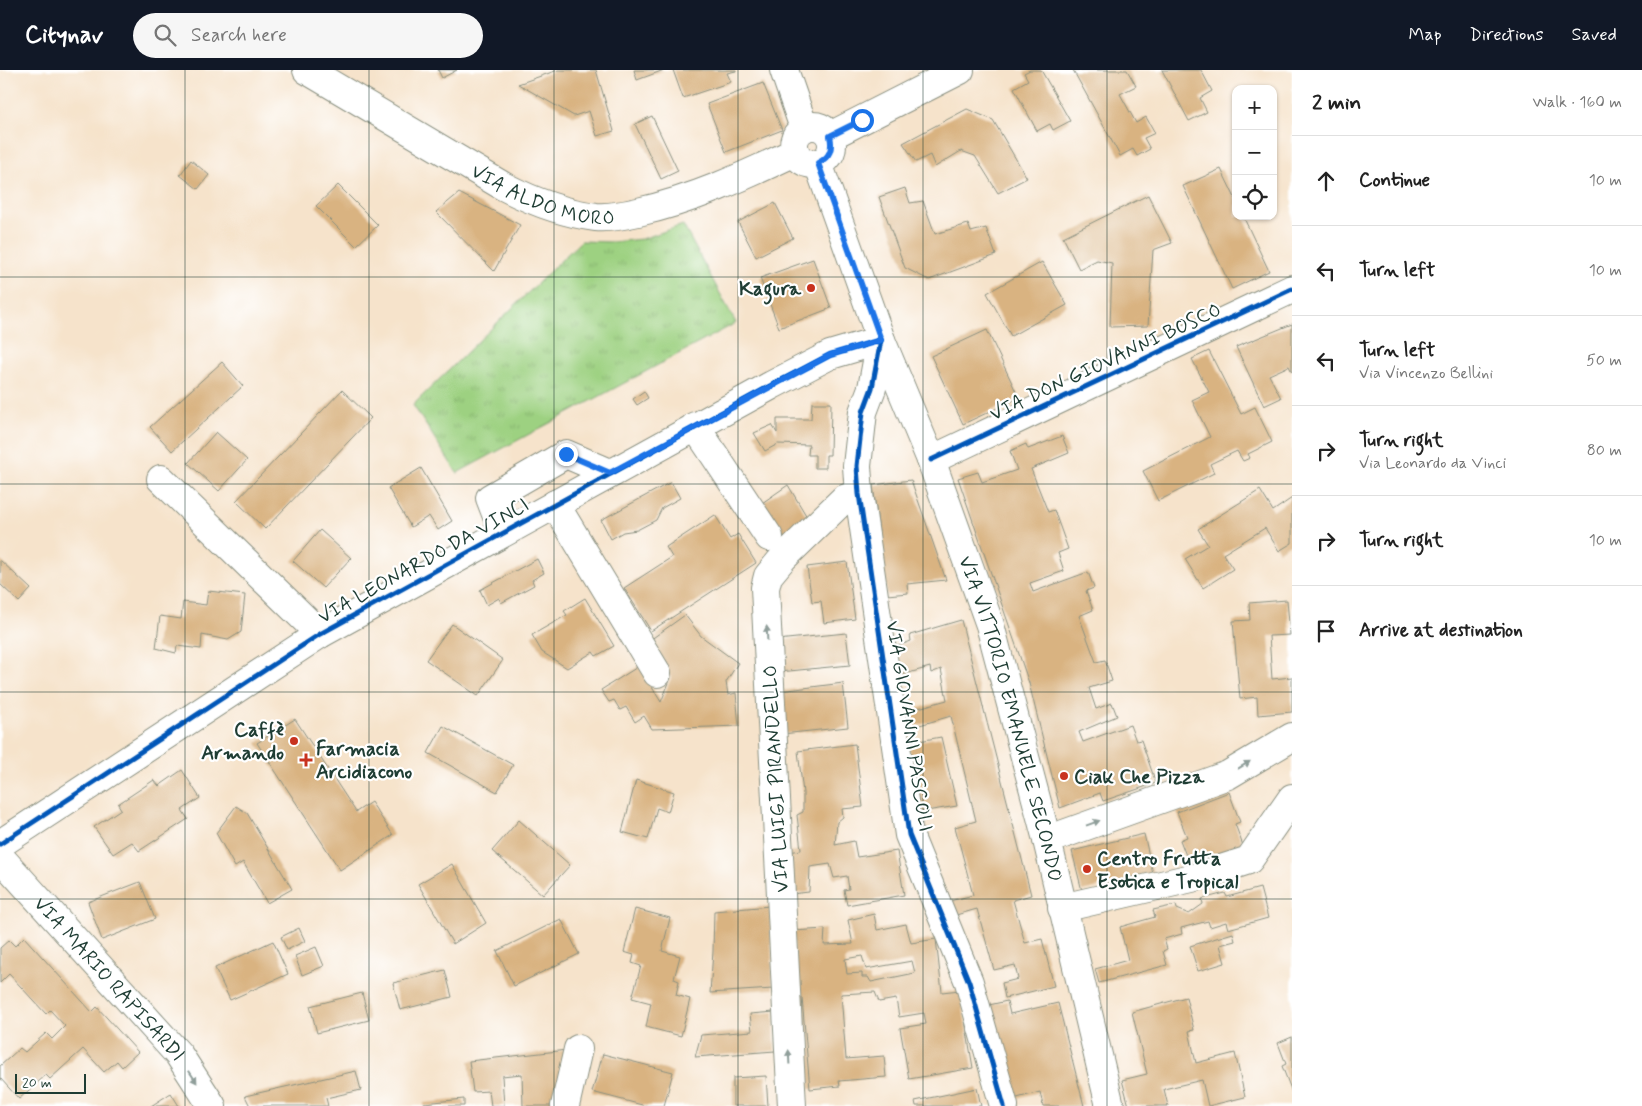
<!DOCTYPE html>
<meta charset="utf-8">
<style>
body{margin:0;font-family:Mynerve,sans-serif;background:#f6f6f6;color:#222}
.controls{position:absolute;right:15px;top:15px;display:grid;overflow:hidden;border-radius:10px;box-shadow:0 1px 4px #0004}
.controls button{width:45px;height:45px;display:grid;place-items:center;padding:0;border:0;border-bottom:1px solid #e0e0e0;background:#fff;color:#222;font:25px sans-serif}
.scale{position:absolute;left:15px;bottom:12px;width:71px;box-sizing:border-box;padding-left:5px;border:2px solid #1f3d34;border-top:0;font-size:14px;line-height:18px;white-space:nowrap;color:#1f3d34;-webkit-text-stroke:4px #fff;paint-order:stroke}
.stop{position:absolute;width:15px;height:15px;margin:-11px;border:4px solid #1a73e8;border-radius:50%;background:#fff}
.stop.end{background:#1a73e8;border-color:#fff;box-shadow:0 1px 5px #0008}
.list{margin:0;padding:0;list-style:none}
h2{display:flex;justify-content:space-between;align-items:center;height:65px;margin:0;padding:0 20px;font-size:21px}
h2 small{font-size:16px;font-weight:400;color:#767676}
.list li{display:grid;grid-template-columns:32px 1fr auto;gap:15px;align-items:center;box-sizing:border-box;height:90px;padding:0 20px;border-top:1px solid #e0e0e0}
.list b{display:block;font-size:19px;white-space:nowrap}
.list p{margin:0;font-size:16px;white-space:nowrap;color:#767676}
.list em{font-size:16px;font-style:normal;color:#767676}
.icon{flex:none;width:28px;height:28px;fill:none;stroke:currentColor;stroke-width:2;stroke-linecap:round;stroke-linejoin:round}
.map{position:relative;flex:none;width:1292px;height:1036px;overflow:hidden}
header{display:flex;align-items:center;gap:30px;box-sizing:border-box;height:70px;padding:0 25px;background:#111827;color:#fff}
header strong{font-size:24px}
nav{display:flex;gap:28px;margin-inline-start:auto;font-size:18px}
.search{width:350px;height:45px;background:#f6f6f6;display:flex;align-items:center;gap:12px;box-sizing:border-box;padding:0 18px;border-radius:28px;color:#767676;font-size:19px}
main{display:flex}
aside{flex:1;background:#fff}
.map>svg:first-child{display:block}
</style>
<header>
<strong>Citynav</strong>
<div class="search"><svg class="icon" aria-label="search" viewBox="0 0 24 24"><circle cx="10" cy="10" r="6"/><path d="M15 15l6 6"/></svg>Search here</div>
<nav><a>Map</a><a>Directions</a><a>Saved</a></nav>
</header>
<main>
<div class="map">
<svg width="1292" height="1036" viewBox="0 0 1292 1036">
<defs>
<pattern id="grass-tufts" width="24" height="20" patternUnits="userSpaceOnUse" patternTransform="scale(1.25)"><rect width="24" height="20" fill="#9dd181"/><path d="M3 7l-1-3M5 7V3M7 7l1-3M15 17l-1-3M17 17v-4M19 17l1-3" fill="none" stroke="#87b470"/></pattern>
</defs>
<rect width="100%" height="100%" fill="#fff"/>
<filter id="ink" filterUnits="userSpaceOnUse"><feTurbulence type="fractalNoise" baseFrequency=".02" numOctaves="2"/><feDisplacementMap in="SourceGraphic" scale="10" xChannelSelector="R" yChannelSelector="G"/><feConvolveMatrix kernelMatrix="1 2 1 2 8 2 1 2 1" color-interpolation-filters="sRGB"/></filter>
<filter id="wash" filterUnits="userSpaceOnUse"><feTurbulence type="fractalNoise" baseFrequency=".0096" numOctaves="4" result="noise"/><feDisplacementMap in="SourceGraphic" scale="20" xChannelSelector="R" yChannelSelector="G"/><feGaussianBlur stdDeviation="1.12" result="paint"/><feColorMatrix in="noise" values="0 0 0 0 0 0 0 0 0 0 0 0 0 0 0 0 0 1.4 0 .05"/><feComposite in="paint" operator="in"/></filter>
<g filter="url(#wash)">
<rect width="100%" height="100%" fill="#f6e3cb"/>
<path fill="url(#grass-tufts)" stroke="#5e875a" d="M683,155L736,253L457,403L413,335L581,171L612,172L642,169Z"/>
<g id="blocks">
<path fill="#d9b381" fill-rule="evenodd" d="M438,0H457L442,8Z
M558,0H596L614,61L597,66L589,41L574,46L518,14Z
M634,0H664L637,10Z
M673,0H736V1L727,3L731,12L683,28Z
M1030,0H1041L1070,51L1053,60L1050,54L1037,61L1014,18L1028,10L1024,3Z
M1073,0H1127L1136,16L1120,24L1136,53L1146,47L1155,63L1144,68L1150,79L1137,86L1133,79L1120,86Z
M1162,0H1201L1212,21L1200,28L1207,42L1189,51Z
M763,13L782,60L726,82L707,34Z
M967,39L993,50L1027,108L998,123L975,86L961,81L935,97L930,85L916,92L903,73Z
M652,46L678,101L661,109L635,54Z
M191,90L209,105L198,119L180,105Z
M1221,99L1236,130V146H1243L1269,201L1232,219L1183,116Z
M338,115L378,155L356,176L316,136Z
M905,118L910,133L923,131L935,164L968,154L971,162L986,158L996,185L929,210L905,198L879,127Z
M459,123L520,155L494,201L436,142Z
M1148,125L1172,173L1153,180L1148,256L1110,257L1112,193L1097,190L1079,199L1063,167Z
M775,133L793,168L756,187L738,152Z
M813,189L831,238L779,258L760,208Z
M1042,192L1067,235L1011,266L987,223Z
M1292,254V302L1289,296L1269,305L1281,328L1264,336L1236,277Z
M987,260L1019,328L963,354L931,286Z
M1209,281L1241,344L1255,337L1272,372L1248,384L1250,388L1243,391L1237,381L1210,394L1214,403L1158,431L1143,401L1210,367L1192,330L1209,322L1192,289Z
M222,292L243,316L172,381L150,357Z
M342,320L371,348L265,459L236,431Z
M644,321L648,328L637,335L633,329Z
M812,333H831L830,385H826V398H815V385H808L809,375L778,374L765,381L754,363L772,355L777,363V349H811Z
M216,362L247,390L219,421L188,393Z
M1062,366L1069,383L1031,399L1048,442L1054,440L1068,479L1058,483L1064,501L1030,513L1033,522L1088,502L1094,518L1086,521L1093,540L1079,546L1096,592L1105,590L1112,611L1089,618L1096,639L1112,633L1117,646L1079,662L1083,672L1130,655L1136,671L1141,670L1156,713L1103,731L1100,723L1060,738L1029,613L958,408L978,402L982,412L1017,400L1010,381L1026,374L1028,379Z
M421,398L452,451L438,460L429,446L411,457L388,418Z
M911,410L946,510L907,514L908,523L887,525L873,415Z
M671,412L680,428L662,438L656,450L637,460L623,462L611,469L601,450Z
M788,415L807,447L785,468L762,433Z
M1260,420L1273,441L1292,428V473L1279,481L1265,458L1223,484L1233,499L1203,518L1185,489L1208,475L1198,459Z
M715,445L730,469L738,464L756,493L651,561L624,518L672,487L666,477Z
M320,460L351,488L323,518L293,491Z
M537,489L544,503L532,510L534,515L501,533L499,528L487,535L480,520Z
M0,490L31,519L19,532L0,514Z
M847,492L855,549L824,553L821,531L812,532L807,497Z
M208,521L245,525L241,562L228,570L202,565L201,579L177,576L176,583L156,578L160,546L181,549L183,532L206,535Z
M585,528L614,576L596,586L593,582L567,598L542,582L532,565L567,545L564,541Z
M1287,530L1290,565L1269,566L1272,609L1292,607V642L1258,645L1257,627L1240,629L1233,551L1250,550L1249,533Z
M685,545L701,566L738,593L726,612L728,625L736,623L739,656L652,659L644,646L635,652L626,637L620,640L614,630L609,632L601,620L639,596L661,632L671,608L650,570Z
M961,550L1031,825L1013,830L1025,873L1042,869L1054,916L1005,928L1002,913L1018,909L1015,895L994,900L977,839L956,845L950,831L973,825L955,757L976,751L951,646L906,659L904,642L947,630L941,599L931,603L930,597L898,606L893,578L911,571L910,565Z
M452,554L503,590L478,626L426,590Z
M846,563L850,595L779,602L777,570Z
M843,613L848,657L782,664L780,621Z
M295,649L356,742L371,732L393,765L340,800L257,673Z
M443,656L513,695L497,722L428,683Z
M941,667L957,736L920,742L908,673Z
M855,674L863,737L842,739L843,747L837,752L835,775L854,771L857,787L897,781L904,825L847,835L844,820L849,819L847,806L834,808L830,794L810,797L809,822L791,824L789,782L801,780L797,745L803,742V723L798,681Z
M182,700L200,728L182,740L188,749L139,781L132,772L113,784L94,757L121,739L118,734L154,710L159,716Z
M636,710L674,722L668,742L657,738L648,769L622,762Z
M1229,722L1240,752L1235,754L1245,781L1192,801L1180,770L1187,767L1177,742Z
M236,736L247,743L292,819L267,833L243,792L235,797L216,763Z
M519,750L570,795L543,825L492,781Z
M1144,764L1153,804L1082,821L1072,781Z
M452,794L486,853L453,874L418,814Z
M140,812L155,849L102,870L88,832Z
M1260,818L1268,848L1228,859L1226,852L1210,857L1208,851L1181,858L1182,864L1164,869L1167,879L1163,881L1167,895L1099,913L1095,899L1128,890L1120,857L1155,847L1153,840L1176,835L1177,839L1189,844L1203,834L1202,829L1225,823L1227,827Z
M770,836L773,919L710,923L713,882L714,841Z
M635,839L670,848L662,881L680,886L674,909L679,911L676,925L690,929L681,966L646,957L651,933L632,928L641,896L632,893L634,885L624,882Z
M874,844L877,860L906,854L911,873L936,869L942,922L960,920L973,998L909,1009L900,958L926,954L924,943L899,947L896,929L879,932L875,922L841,924L846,989L884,986L886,1007L839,1011L840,1016L810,1019L802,928H797L793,861L825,859L824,875L853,874L848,850ZM862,886L866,899L912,891L915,903L871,912L868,907H862V903L847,904L845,889Z
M561,849L579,884L514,916L497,881Z
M299,858L305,871L287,880L281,867Z
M1233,863L1235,871L1220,875L1225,893L1198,901L1190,876Z
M24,867L92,942L97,937L138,982L122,997L117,991L104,1002L83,979L50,1009L46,1005L19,1029L0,1008V996L20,978L25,982L46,963L52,969L65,956L50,940L46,944L9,904L0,913V878L9,870L15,876Z
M273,871L288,904L230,930L215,898Z
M316,877L324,896L302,905L295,886Z
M445,900L452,927L400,940L393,913Z
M362,923L369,950L317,963L310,936Z
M1186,927L1194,960L1189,961L1196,993L1235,983L1245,1027L1208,1036L1202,1010L1164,1019L1168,1036H1129L1122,1010L1147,1004L1132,942Z
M1007,931L1010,944L1058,933L1084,1036H1043L1040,1022L1013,1029L989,935Z
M774,942L775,981L695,987L701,965L752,961L750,944Z
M1292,967V1022L1282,996L1286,994L1278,973Z
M567,980L552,1036H523L522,1004L502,1006L504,1036H491L489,1021L473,1022L469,991Z
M603,984L673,1002L664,1036H646L592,1022Z
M356,1001L361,1020L326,1028L328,1036H250L245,1026Z
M766,1006L768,1036H733V1008Z
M977,1018L981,1036H916L915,1031Z
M171,1023L179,1036H151Z
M464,1029V1036H424V1033Z"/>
</g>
</g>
<g filter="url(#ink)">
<use href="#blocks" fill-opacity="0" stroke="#8a9080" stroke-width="1"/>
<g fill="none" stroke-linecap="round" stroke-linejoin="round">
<g stroke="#8a9080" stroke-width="30">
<g id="minor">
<path d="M695,356L769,467"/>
<path d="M931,390L1292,219"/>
<path d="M161,409L320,564"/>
<path d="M555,434L657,603"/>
<path d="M503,462L490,428L566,384L610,403"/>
<path d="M1047,770L1228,705L1292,667"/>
<path d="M0,774L320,564L772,315L830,285L881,270L872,318L863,342L857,396L859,424L909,765L969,912L1004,1036"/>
<path id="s1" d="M0,787L179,985L212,1036"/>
<path d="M1062,838L1196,807L1249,790L1292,728"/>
<path d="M565,1036L578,979"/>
<path d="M792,1036L765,518L768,506L783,488L844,429L859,424"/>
</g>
</g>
<g stroke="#8a9080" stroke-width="30">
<g id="major">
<path id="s2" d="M307,0L503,116C532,131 563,143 596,147C610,148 625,145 638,142C693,130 745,106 795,82"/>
<path d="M784,0L804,58"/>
<circle cx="813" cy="75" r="19"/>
<path d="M830,66L960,0"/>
<path id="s3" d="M818,93L881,270L931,390L990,555L1047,770L1110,1036"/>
</g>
</g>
<use href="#minor" stroke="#fff" stroke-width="28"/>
<use href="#major" stroke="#fff" stroke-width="28"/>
<g stroke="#fff" stroke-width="8">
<path id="cycleway" d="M931,390L1292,219
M0,774L320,564L772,315L830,285L881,270L872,318L863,342L857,396L859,424L909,765L969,912L1004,1036"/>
</g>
<use href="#cycleway" stroke="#0057b8" stroke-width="5"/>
</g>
<defs><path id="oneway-solid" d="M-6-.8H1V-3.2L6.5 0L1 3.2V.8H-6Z" transform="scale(1.25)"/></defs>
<g fill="#8f9e9a">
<use href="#oneway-solid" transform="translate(767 563) rotate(-93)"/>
<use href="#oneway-solid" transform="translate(1244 695) rotate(-31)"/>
<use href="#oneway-solid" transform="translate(1093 753) rotate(-20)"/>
<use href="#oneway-solid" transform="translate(789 987) rotate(-93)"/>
<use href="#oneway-solid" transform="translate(193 1007) rotate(57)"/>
</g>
</g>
<g fill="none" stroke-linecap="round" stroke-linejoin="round" filter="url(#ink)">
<path stroke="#1a73e8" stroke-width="6" d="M566,384L610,403L830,285L881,270L818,93C830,87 833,79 830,66L862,50"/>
</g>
<path fill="none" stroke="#1f3d34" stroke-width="1" stroke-opacity="0.55" d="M185,0V1036M369,0V1036M554,0V1036M738,0V1036M923,0V1036M1107,0V1036M0,207H1292M0,414H1292M0,622H1292M0,829H1292"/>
<g fill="#c8321e" stroke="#fff" stroke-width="2">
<circle cx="811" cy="218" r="5"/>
<circle cx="294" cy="671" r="5"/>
<path d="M303.5 682.5h5v5h5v5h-5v5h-5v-5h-5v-5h5z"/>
<circle cx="1064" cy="706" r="5"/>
<circle cx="1087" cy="799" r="5"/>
</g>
<g text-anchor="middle" stroke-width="4.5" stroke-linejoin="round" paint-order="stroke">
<g font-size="20" fill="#1f3d34" stroke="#fff">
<text dy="7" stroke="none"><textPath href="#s2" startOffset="269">VIA ALDO MORO</textPath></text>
<text transform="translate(1105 291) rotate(-25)" y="7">VIA DON GIOVANNI BOSCO</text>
<text transform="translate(423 490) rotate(-29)" y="7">VIA LEONARDO DA VINCI</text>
<text dy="7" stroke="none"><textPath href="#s3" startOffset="589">VIA VITTORIO EMANUELE SECONDO</textPath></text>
<text transform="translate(910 656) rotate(81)" y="7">VIA GIOVANNI PASCOLI</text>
<text transform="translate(775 709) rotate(-93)" y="7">VIA LUIGI PIRANDELLO</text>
<text dy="7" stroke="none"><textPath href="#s1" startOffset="164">VIA MARIO RAPISARDI</textPath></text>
</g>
<g font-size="20" font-weight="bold" fill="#1f3d34" stroke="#fff" text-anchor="start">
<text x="801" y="225" text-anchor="end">Kagura</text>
<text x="284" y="666" text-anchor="end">Caffè<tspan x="284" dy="23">Armando</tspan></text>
<text x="316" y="685">Farmacia<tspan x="316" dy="23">Arcidiacono</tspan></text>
<text x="1074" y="713">Ciak Che Pizza</text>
<text x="1097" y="795">Centro Frutta<tspan x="1097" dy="23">Esotica e Tropical</tspan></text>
</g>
</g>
</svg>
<div class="controls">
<button>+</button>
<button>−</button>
<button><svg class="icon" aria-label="locate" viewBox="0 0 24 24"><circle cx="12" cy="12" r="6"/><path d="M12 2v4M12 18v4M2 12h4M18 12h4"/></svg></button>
</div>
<div class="scale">20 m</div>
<div class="stop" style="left:862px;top:50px"></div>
<div class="stop end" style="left:566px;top:384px"></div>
</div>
<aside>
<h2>2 min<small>Walk · 160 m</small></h2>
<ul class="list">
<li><svg class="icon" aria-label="ahead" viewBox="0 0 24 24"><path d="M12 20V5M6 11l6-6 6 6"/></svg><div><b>Continue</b></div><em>10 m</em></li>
<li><svg class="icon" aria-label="left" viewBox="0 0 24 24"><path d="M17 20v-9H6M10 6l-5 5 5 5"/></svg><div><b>Turn left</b></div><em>10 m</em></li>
<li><svg class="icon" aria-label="left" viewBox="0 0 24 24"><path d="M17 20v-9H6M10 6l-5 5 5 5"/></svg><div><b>Turn left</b><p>Via Vincenzo Bellini</p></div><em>50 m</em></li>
<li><svg class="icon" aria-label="right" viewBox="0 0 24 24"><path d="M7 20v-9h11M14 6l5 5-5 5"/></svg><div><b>Turn right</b><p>Via Leonardo da Vinci</p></div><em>80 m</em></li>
<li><svg class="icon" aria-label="right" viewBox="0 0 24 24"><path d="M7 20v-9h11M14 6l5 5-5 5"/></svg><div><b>Turn right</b></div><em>10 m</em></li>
<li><svg class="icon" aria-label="arrive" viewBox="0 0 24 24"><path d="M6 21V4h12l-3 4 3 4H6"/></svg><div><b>Arrive at destination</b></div></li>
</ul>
</aside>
</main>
